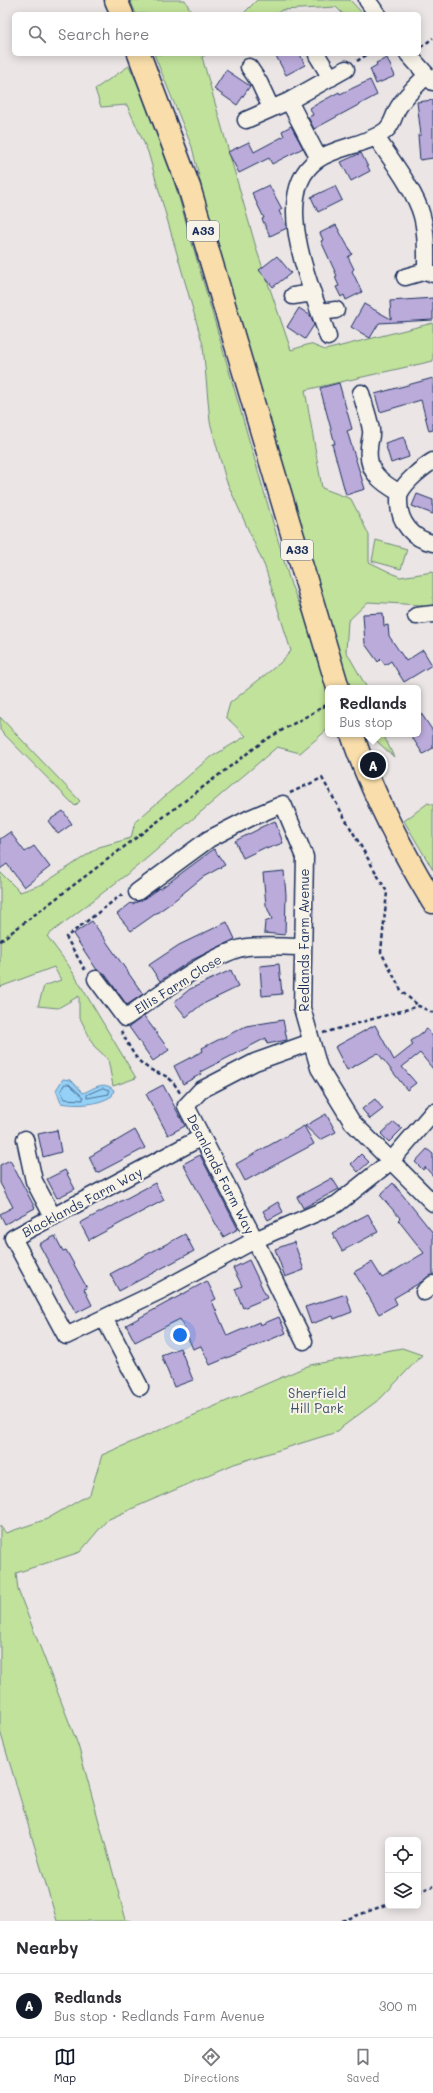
<!DOCTYPE html>
<meta charset="utf-8">
<style>
body{margin:0;font-family:Mali,sans-serif;background:#f7f7f7;color:#2b2b33}
.controls{position:absolute;right:12px;bottom:12px;display:grid;overflow:hidden;border-radius:6px;box-shadow:0 2px 10px #0003}
.controls button{width:36px;height:36px;display:grid;place-items:center;padding:0;border:0;border-bottom:1px solid #e1e1e2;background:#fff;color:#2b2b33;font:20px sans-serif}
.you{position:absolute;left:180px;top:1335px;width:14px;height:14px;margin:-10px;border:3px solid #fff;border-radius:50%;background:#1a73e8;box-shadow:0 0 0 6px #1a73e833}
.badge{display:grid;place-items:center;width:26px;height:26px;border-radius:50%;background:#111827;color:#fff;font-size:13px;font-weight:700}
.pin{position:absolute;translate:-50% -50%;border:2px solid #fff;box-shadow:0 1px 4px #0006}
.popup{position:absolute;left:325px;top:685px;width:96px;height:52px;box-sizing:border-box;display:grid;place-content:center;border-radius:6px;background:#fff;filter:drop-shadow(0 1px 3px #0005);font-size:13px;white-space:nowrap;color:#7c7c81}
.popup b{font-size:15px;color:#2b2b33}
.popup::after{content:'';position:absolute;left:50%;top:100%;margin-left:-8px;border:8px solid transparent;border-top-color:#fff}
.list{margin:0;padding:0;list-style:none}
h2{display:flex;justify-content:space-between;align-items:center;height:52px;margin:0;padding:0 16px;font-size:17px}
h2 small{font-size:13px;font-weight:400;color:#7c7c81}
.list li{display:grid;grid-template-columns:26px 1fr auto;gap:12px;align-items:center;box-sizing:border-box;height:64px;padding:0 16px;border-top:1px solid #e1e1e2}
.list b{display:block;font-size:15px;white-space:nowrap}
.list p{margin:0;font-size:13px;white-space:nowrap;color:#7c7c81}
.list em{font-size:13px;font-style:normal;color:#7c7c81}
.icon{flex:none;width:22px;height:22px;fill:none;stroke:currentColor;stroke-width:2;stroke-linecap:round;stroke-linejoin:round}
.map{position:relative;flex:none;width:433px;height:1921px;overflow:hidden}
.search{position:absolute;background:#fff;box-shadow:0 2px 10px #0003;left:12px;right:12px;top:12px;height:44px;display:flex;align-items:center;gap:10px;box-sizing:border-box;padding:0 14px;border-radius:6px;color:#7c7c81;font-size:15px}
.sheet{height:116px;background:#fff}
nav{display:flex;justify-content:space-around;align-items:center;box-sizing:border-box;height:56px;border-top:1px solid #e1e1e2;background:#fff;font-size:11px;color:#7c7c81}
nav a{display:grid;justify-items:center;gap:2px}
nav .on{color:#111827}
.map>svg:first-child{display:block}
</style>
<div class="map">
<svg width="433" height="1921" viewBox="0 0 433 1921">
<rect width="100%" height="100%" fill="#ebe5e5"/>
<filter id="ink" filterUnits="userSpaceOnUse"><feTurbulence type="fractalNoise" baseFrequency=".025" numOctaves="2"/><feDisplacementMap in="SourceGraphic" scale="8" xChannelSelector="R" yChannelSelector="G"/><feConvolveMatrix kernelMatrix="1 2 1 2 8 2 1 2 1" color-interpolation-filters="sRGB"/></filter>
<g filter="url(#ink)">
<path fill="#c1e29b" stroke="#6e887c" d="M130,0H185L192,14H136Z
M257,0H350L363,14H343L336,7L282,10L276,14H243Z
M154,54H207L202,57L257,251L291,350L310,344L325,350L433,323V361L305,390L322,488L351,499L369,535V562L400,577L433,572V613L421,605L368,602L348,621L346,651L367,688H345L212,231L192,147Z
M129,66L157,122L291,585L318,646L328,688V729L300,753L277,747L140,864L47,936L69,966L136,1078L113,1086L108,1059L94,1046L79,1016V996L58,1008L38,1006L44,986L61,980L54,967L0,987V872L20,892L43,884L99,847L131,838L135,822L208,759L246,736L226,717L230,703L280,663L291,651L265,567L226,480L210,422L203,345L148,152L127,105L101,107L95,89Z
M376,540L407,549L401,569L372,561Z
M0,717L80,801L75,806L0,730Z
M369,734H383L394,757Z
M428,803L433,805V870L404,821Z
M402,1348L422,1355L381,1398L334,1433L234,1464L138,1506L107,1520L80,1552L16,1573L18,1590L78,1745L126,1920L132,1921H57L0,1731V1526L6,1533L47,1519L90,1494L102,1455L310,1365Z"/>
<path fill="#95d1f6" stroke="#6490b9" d="M63,1079L71,1080L83,1093C95,1088 103,1080 114,1090L112,1096C98,1105 78,1106 61,1103L56,1090Z"/>
<g fill="none" stroke-linecap="round" stroke-linejoin="round">
<path stroke="#4c709b" stroke-width="1" d="M65,1084H69L83,1097V1100L64,1099L61,1091Z
M103,1088L109,1090V1094L87,1098V1095Z"/>
</g>
<path fill="#bbabdb" stroke="#1b2f5e" d="M275,54H300L305,65L286,75Z
M387,58L395,76L376,84L370,69L377,65L376,63Z
M226,70L250,86L237,105L214,89Z
M370,80L377,95L314,129L308,117L313,115L310,108L339,92L340,94Z
M433,100V158L420,160L418,135H421L417,102Z
M291,126L303,148L272,164L269,158L239,173L228,152L249,142L254,152L284,136L282,131Z
M361,153L370,171L351,181L341,162Z
M269,185L282,209L279,211L287,228L270,236L262,219L264,218L252,193Z
M335,186L342,200L318,212L311,197Z
M336,225L352,254L348,257L354,269L352,271L362,292L346,300L344,295L341,297L336,287L339,286L335,277L337,276L321,241L323,240L320,233Z
M277,256L291,273L273,287L259,270Z
M433,298V320L379,323L370,338L351,327L364,304L391,319L390,301Z
M299,308L311,316L314,325L305,339L287,327Z
M433,378V430L429,431L421,400L380,412L375,394Z
M339,383L352,429L347,431L365,489L346,495L332,444H335L320,388Z
M404,437L409,457L391,463L385,443Z
M417,494L433,500V514L412,506Z
M383,613L384,626L388,625L389,636L406,661L423,650L432,665L404,682L391,661L385,665L381,659L378,662L365,644L363,614Z
M418,709L433,731V748L423,754L410,734H418Z
M63,811L72,824L58,834L48,821Z
M275,821L283,843L266,849V847L243,858L235,841L259,829V828Z
M10,832L25,852L34,846L50,867L24,887L7,864L0,869V839Z
M214,849L225,865L203,877L171,903L131,931L117,914L131,903L132,904L142,900L159,888L160,889Z
M284,871L286,895L285,935L264,933L265,922L272,919L266,905L263,873Z
M92,921L143,994L127,1005L104,973L97,970L73,934Z
M227,922L235,939L190,961L160,981L149,965L179,945Z
M279,964L282,994L262,996L260,966Z
M231,970L238,987L201,1005L186,1017L174,1002L190,989Z
M144,1016L169,1050L153,1061L129,1027Z
M283,1020L287,1040L267,1044L266,1038L200,1072L201,1074L183,1084L174,1066L203,1051L202,1048L246,1026Z
M375,1025L394,1060L413,1045L411,1041L427,1029L433,1037V1069L420,1053L402,1067L416,1083L407,1090L378,1053L347,1070L335,1047Z
M163,1085L185,1126L168,1135L146,1094Z
M375,1099L383,1109L370,1119L362,1109Z
M326,1114L336,1132L320,1140L305,1126Z
M394,1122L402,1129L389,1142L381,1134Z
M304,1126L314,1144L245,1181L236,1164Z
M57,1130L61,1152L43,1157L38,1134Z
M135,1130L145,1148L97,1173L89,1157Z
M427,1149L433,1154V1176L425,1167L423,1170L415,1162Z
M361,1154L369,1162L358,1172L351,1164Z
M200,1155L238,1229L223,1237L183,1164Z
M10,1160L35,1208L5,1224L0,1214L13,1207L0,1183V1165Z
M65,1170L75,1189L57,1198L47,1179Z
M332,1178L339,1189L303,1208L297,1197Z
M155,1183L164,1200L89,1240L80,1223Z
M393,1183L433,1233V1275L394,1298L397,1304L379,1314L354,1272L372,1262L382,1278L424,1253L398,1220L400,1218L380,1195Z
M278,1202L283,1212L268,1220L263,1211Z
M368,1214L378,1232L342,1251L332,1233Z
M185,1234L194,1251L119,1291L110,1274Z
M55,1236L63,1251L66,1250L87,1288L84,1289L92,1305L76,1313L39,1244Z
M294,1242L304,1270L285,1277L275,1249Z
M249,1260L267,1298L243,1308L235,1289L242,1286L233,1268Z
M207,1281L216,1299L212,1301L227,1336L259,1322L260,1325L279,1317L286,1333L210,1365L201,1346L193,1349L180,1319L135,1342L126,1325Z
M346,1294L352,1312L334,1319L333,1316L311,1324L305,1307Z
M180,1348L193,1380L174,1387L161,1355Z"/>
<g fill="none" stroke-linecap="round" stroke-linejoin="round">
<g stroke="#1b2f5e" stroke-width="19">
<path id="minor" d="M367,0L377,14
M408,54L433,82
M317,55L331,78
M249,67L259,82L271,108
M289,101L319,159
M246,120L289,101L346,69
M376,137C390,158 416,192 422,216C427,234 426,253 426,271
M405,277L426,271L433,274
M293,296L313,293
M320,312L336,310
M328,337C314,293 268,195 317,160C337,146 365,146 385,131C393,125 393,116 398,108C405,96 416,86 426,76
M361,393C364,405 369,417 371,430C372,437 369,441 369,448C366,472 382,483 400,493
M433,461C423,467 405,482 400,493C399,495 399,499 399,502C399,523 413,539 433,543
M416,616L433,614
M137,892L209,839L250,818L283,804L305,857L302,1008L319,1068L352,1122L433,1203
M96,979L125,1018C153,999 215,951 247,947C265,945 284,947 302,947
M202,1137L13,1238L66,1336L162,1290L255,1240L186,1106L201,1090L255,1062L311,1042
M25,1139L34,1181L53,1217
M424,1292L433,1284
M104,1318L140,1387
M304,1341L255,1240L337,1204L391,1161L433,1112"/>
</g>
<g stroke="#1b2f5e" stroke-width="25">
<path id="highway" d="M116,0L122,14
M139,54L189,187L338,688
M352,734C372,794 401,849 433,902"/>
</g>
<path stroke="#1b2f5e" stroke-width="2.5" stroke-dasharray="4 3" stroke-linecap="butt" d="M421,47L433,38
M357,61L368,54
M290,793L322,778L387,892L381,952L402,992L419,1006
M0,941L265,740L328,704
M85,970L66,937L124,893
M121,1031C128,1043 133,1057 144,1065C161,1079 166,1068 180,1093
M323,1033L419,1006L433,1013
M418,1892L433,1886
M342,1921L388,1904"/>
<use href="#minor" stroke="#f7f3e8" stroke-width="16"/>
<use href="#highway" stroke="#f9deab" stroke-width="22"/>
</g>
</g>
<g text-anchor="middle" stroke-width="4" stroke-linejoin="round" paint-order="stroke">
<g fill="#f7f3e8" stroke="#5d6a87" stroke-width="1">
<rect x="187" y="221" width="32" height="20" rx="3"/>
<rect x="281" y="540" width="32" height="20" rx="3"/>
</g>
<g font-size="12" font-weight="bold" fill="#1b2f5e">
<text x="203" y="235">A33</text>
<text x="297" y="554">A33</text>
</g>
<g font-size="13" fill="#1b2f5e" stroke="#f7f3e8">
<text transform="translate(304 940) rotate(-90)" y="5">Redlands Farm Avenue</text>
<text transform="translate(178 984) rotate(-32)" y="5">Ellis Farm Close</text>
<text transform="translate(221 1174) rotate(63)" y="5">Deanlands Farm Way</text>
<text transform="translate(82 1202) rotate(-28)" y="5">Blacklands Farm Way</text>
</g>
<g font-size="13" fill="#3c536a" stroke="#f7f3e8">
<text x="317" y="1398">Sherfield<tspan x="317" dy="15">Hill Park</tspan></text>
</g>
</g>
</svg>
<div class="controls">
<button><svg class="icon" aria-label="locate" viewBox="0 0 24 24"><circle cx="12" cy="12" r="6"/><path d="M12 2v4M12 18v4M2 12h4M18 12h4"/></svg></button>
<button><svg class="icon" aria-label="layers" viewBox="0 0 24 24"><path d="M12 4l9 5-9 5-9-5zM3 14l9 5 9-5"/></svg></button>
</div>
<div class="you"></div>
<div class="pin badge" style="left:373px;top:765px">A</div>
<div class="popup"><b>Redlands</b>Bus stop</div>
<div class="search"><svg class="icon" aria-label="search" viewBox="0 0 24 24"><circle cx="10" cy="10" r="6"/><path d="M15 15l6 6"/></svg>Search here</div>
</div>
<section class="sheet">
<h2>Nearby<small></small></h2>
<ul class="list">
<li><span class="badge">A</span><div><b>Redlands</b><p>Bus stop · Redlands Farm Avenue</p></div><em>300 m</em></li>
</ul>
</section>
<nav>
<a class="on"><svg class="icon" aria-label="map" viewBox="0 0 24 24"><path d="M3 6l6-2 6 2 6-2v14l-6 2-6-2-6 2zM9 4v14M15 6v14"/></svg>Map</a>
<a><svg class="icon" aria-label="directions" viewBox="0 0 24 24"><path d="M12 3l9 9-9 9-9-9zM9 14v-3h6M13 9l2 2-2 2"/></svg>Directions</a>
<a><svg class="icon" aria-label="saved" viewBox="0 0 24 24"><path d="M7 4h10v16l-5-4-5 4z"/></svg>Saved</a>
</nav>
